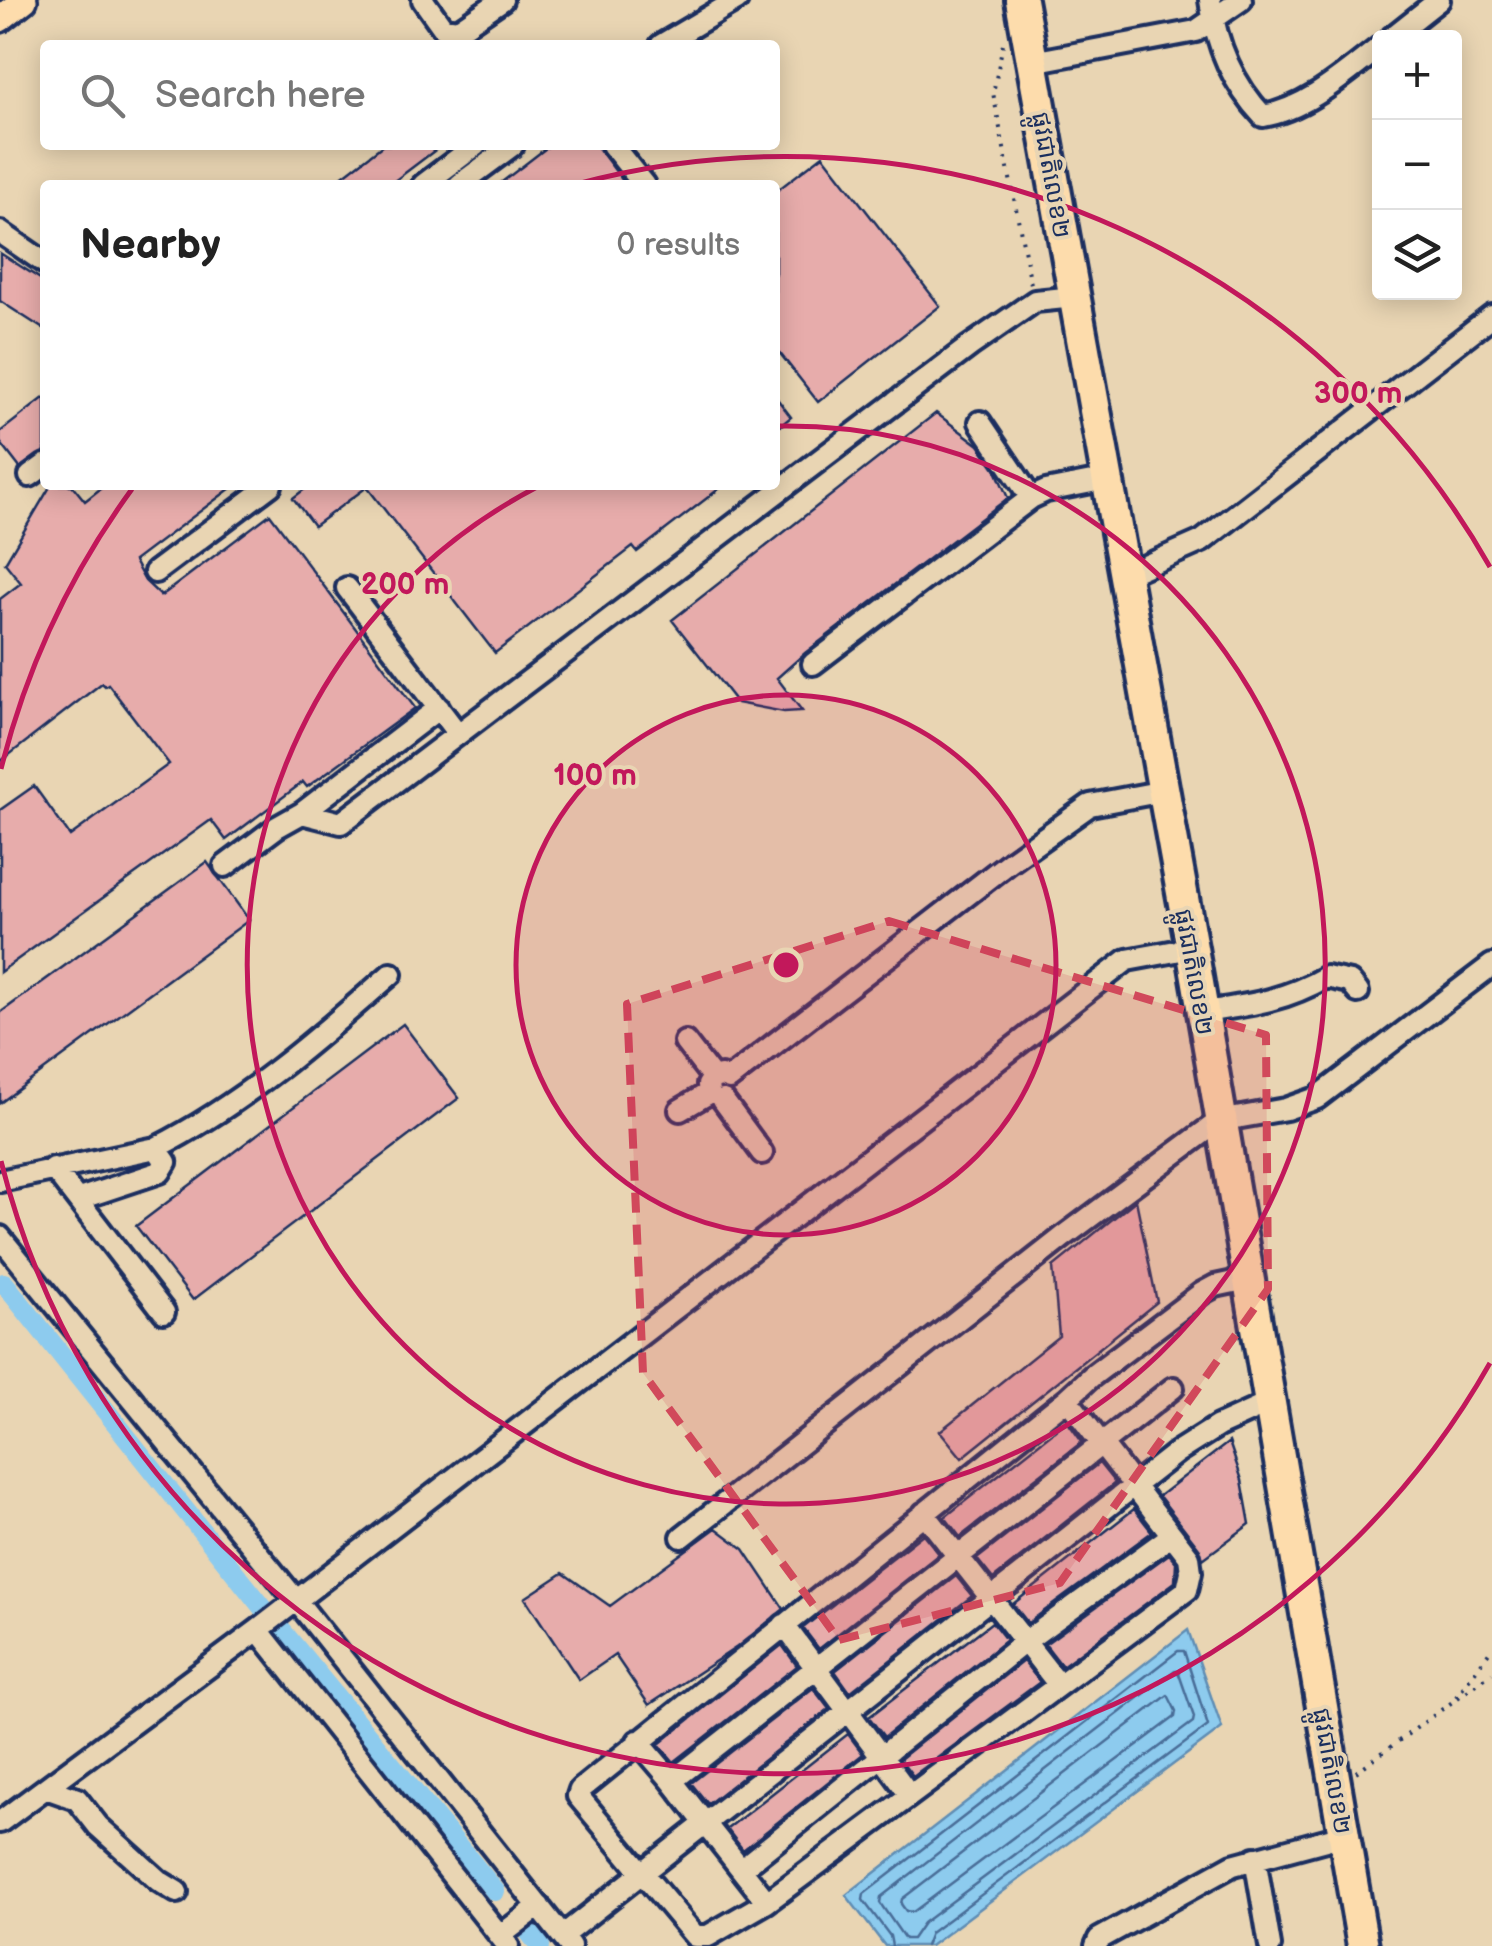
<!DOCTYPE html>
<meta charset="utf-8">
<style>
body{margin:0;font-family:"Balsamiq Sans","Noto Sans Khmer",sans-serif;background:#f2f2f2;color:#222}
.controls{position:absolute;right:30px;top:30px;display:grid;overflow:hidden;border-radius:10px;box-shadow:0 5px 25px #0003}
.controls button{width:90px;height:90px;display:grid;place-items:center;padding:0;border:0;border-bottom:2px solid #e0e0e0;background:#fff;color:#222;font:50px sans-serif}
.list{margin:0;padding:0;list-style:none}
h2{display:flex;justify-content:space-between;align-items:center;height:130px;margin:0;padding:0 40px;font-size:42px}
h2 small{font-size:32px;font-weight:400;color:#767676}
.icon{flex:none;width:55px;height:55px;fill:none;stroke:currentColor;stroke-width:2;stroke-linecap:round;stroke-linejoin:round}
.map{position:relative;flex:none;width:1492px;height:1946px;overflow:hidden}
.search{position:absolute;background:#fff;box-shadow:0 5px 25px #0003;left:40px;top:40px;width:740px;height:110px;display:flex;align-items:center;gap:25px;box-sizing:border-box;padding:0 35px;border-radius:10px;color:#767676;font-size:38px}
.panel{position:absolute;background:#fff;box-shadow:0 5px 25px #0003;left:40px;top:180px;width:740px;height:310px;border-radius:10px}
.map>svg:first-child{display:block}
</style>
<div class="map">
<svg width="1492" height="1946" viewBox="0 0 1492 1946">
<rect width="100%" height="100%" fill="#e9d5b3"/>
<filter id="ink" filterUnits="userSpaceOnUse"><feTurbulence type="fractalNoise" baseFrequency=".01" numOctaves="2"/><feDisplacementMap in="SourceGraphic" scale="20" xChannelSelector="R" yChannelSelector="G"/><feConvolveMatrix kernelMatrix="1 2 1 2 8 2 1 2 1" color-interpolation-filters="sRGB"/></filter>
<g filter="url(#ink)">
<path fill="#8dcbee" stroke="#5f8db4" stroke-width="2.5" d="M1188,1630L1222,1728L930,1946H885L846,1895Z"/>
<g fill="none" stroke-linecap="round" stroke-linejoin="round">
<path stroke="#496d98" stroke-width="2.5" d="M1175,1670L1179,1674L1194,1717L1193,1722L923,1923L912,1939H905L880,1903L881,1897Z
M1168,1695L1176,1711L1175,1717L913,1912L906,1911L901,1904L902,1899Z
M892,1946L890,1936L863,1900L864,1894L1178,1651H1184L1208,1726L930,1933L925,1946"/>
<path stroke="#8dcbee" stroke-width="20" d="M4,1283L263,1608
M282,1631L495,1891
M529,1932L540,1946"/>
</g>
<path fill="#e7acab" stroke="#1b2f5e" stroke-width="2.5" d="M383,145H442L389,185H331Z
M550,145H596L626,185H498Z
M823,155L940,306L818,402L775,347V192Z
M0,253L45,282V330L0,301Z
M775,396L791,417L775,430Z
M45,397V451L20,468L0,442V432Z
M936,413L979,445L995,468L1008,498L805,653L777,678L802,711L784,712L737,703L672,620Z
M51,485H72L85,501L105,485H235L134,561L145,581L161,596L270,514L415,708L307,787L303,782L226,840L211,820L0,972V810L34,786L70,836L169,764L108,684L105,686L102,683L0,762V599L21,583L5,563Z
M310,485H724L637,552L633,547L495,653L367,487L314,526L293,498Z
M207,862L249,920L0,1103V1013Z
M403,1024L459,1098L193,1300L136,1226Z
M1136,1200L1157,1302L962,1458L940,1431L1059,1336L1053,1267Z
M1067,1421L1082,1442L960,1537L945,1517Z
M1229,1442L1242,1480L1250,1524L1203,1559L1200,1549L1159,1496Z
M1099,1463L1115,1483L993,1579L977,1559Z
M1134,1509L1152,1532L1028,1623L1013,1604Z
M716,1528L744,1549L784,1609L737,1647L649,1705L615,1655L579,1680L525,1598L563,1573L610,1606Z
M923,1534L939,1554L819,1649L803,1628Z
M1169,1554L1176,1562L1175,1582L1062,1666L1045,1644Z
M956,1576L972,1596L850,1692L835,1671Z
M992,1622L1006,1640L884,1737L869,1717Z
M782,1645L797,1666L674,1762L659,1744Z
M1023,1661L1040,1682L913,1776L900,1759Z
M813,1688L829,1709L708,1804L691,1783Z
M848,1734L863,1754L743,1850L727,1829Z"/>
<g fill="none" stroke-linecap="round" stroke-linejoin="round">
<g stroke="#1b2f5e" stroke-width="28">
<path id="minor" d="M423,0L443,28L458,30L502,0
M1210,0C1216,45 1232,83 1263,116C1307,109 1346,73 1380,47
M1391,38L1439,0
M661,45L737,0
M1032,62L1196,31L1241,0
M612,145L644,185
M423,185L476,145
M459,185L513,145
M0,232L45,263
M980,422L1031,498
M30,476L45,465
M155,572L271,485
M1125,575L1202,541L1492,316
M347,588L458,734
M813,664L1031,498L1046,491L1107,479
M302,813L439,708
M225,866L277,827L302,813L341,823L970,346L1035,301L1075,297
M1203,1012C1250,1005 1284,1001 1326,977L1350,982L1358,992
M685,1042L713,1078
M723,1100L762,1153
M680,1110L709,1093L708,1085L713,1078L721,1076L729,1079L1010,862L1090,805L1164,791
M53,1168L164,1312
M0,1181L156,1148C244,1103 317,1039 391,974
M79,1199L160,1172L166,1162L156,1148
M0,1237L296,1600L570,1946
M1067,1399L1189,1557L1191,1572L1187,1590L767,1902L708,1936H695L578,1796L580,1790Z
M1067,1399L1092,1376L1202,1293L1215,1286L1248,1279
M924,1513L1059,1685
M682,1537L1063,1237L1219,1121L1286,1109L1317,1098L1492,965
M784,1625L910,1795
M258,1630L508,1946
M638,1741L672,1781
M46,1788L77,1799L98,1826L159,1881L177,1892
M0,1822L258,1630L1127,960L1192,948
M1255,1858L1270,1946
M741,1869L1026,1641L1172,1535
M767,1902L672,1781L1173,1388
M500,1936L539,1906
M562,1936L1177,1452L1218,1426L1269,1403
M1096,1946L1099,1939L1233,1865L1344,1835"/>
</g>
<g stroke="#1b2f5e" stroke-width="32">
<path id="major" d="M0,19L24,0"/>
</g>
<g stroke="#1b2f5e" stroke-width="38">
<path id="highway" d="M1021,0L1192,948L1363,1946"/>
</g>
<path stroke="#1b2f5e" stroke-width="4" stroke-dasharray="2.5 8" stroke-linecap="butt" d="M1003,44L993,93L1031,284
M1456,1697L1492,1648
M1356,1772L1492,1673"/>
<use href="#minor" stroke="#e9d5b3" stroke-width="20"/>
<use href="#major" stroke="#fddcac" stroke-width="25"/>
<use href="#highway" stroke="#fddcac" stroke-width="30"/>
</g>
</g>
<path fill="#d1495b" fill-opacity="0.2" stroke="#d1495b" stroke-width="8" stroke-dasharray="20 12" stroke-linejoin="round" d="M889,921L1266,1035L1268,1289L1060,1583L839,1640L643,1373L627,1004Z"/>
<circle cx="786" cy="965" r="270" fill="#c2185b" fill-opacity=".12"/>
<g fill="none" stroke="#c2185b" stroke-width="5">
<circle cx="786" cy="965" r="270"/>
<path d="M777 426A539 539 0 1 1 537 487"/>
<path d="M1490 1363A809 809 0 0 1 1 1161M1 769A809 809 0 0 1 132 489M577 184A809 809 0 0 1 1490 567"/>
</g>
<g text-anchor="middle" stroke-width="8" stroke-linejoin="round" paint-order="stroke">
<g font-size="25" fill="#1b2f5e" stroke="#e9d5b3">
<text transform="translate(1052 175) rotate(80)" y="9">ផ្លូវជាតិលេខ២</text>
<text transform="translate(1195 972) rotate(80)" y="9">ផ្លូវជាតិលេខ២</text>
<text transform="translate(1333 1771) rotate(80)" y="9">ផ្លូវជាតិលេខ២</text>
</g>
</g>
<circle cx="786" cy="965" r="15" fill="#c2185b" stroke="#e9d5b3" stroke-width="5"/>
<g font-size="30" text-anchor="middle" font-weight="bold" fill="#c2185b" stroke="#e9d5b3" stroke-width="8" stroke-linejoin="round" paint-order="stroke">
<text x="1358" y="403">300 m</text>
<text x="405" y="594">200 m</text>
<text x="595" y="785">100 m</text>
</g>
</svg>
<div class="controls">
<button>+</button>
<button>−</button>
<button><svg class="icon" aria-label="layers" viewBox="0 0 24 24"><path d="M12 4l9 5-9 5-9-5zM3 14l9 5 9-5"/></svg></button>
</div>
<div class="search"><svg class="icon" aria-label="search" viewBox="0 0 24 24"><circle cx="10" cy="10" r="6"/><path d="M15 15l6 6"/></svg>Search here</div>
<section class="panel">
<h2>Nearby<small>0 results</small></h2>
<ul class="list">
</ul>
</section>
</div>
